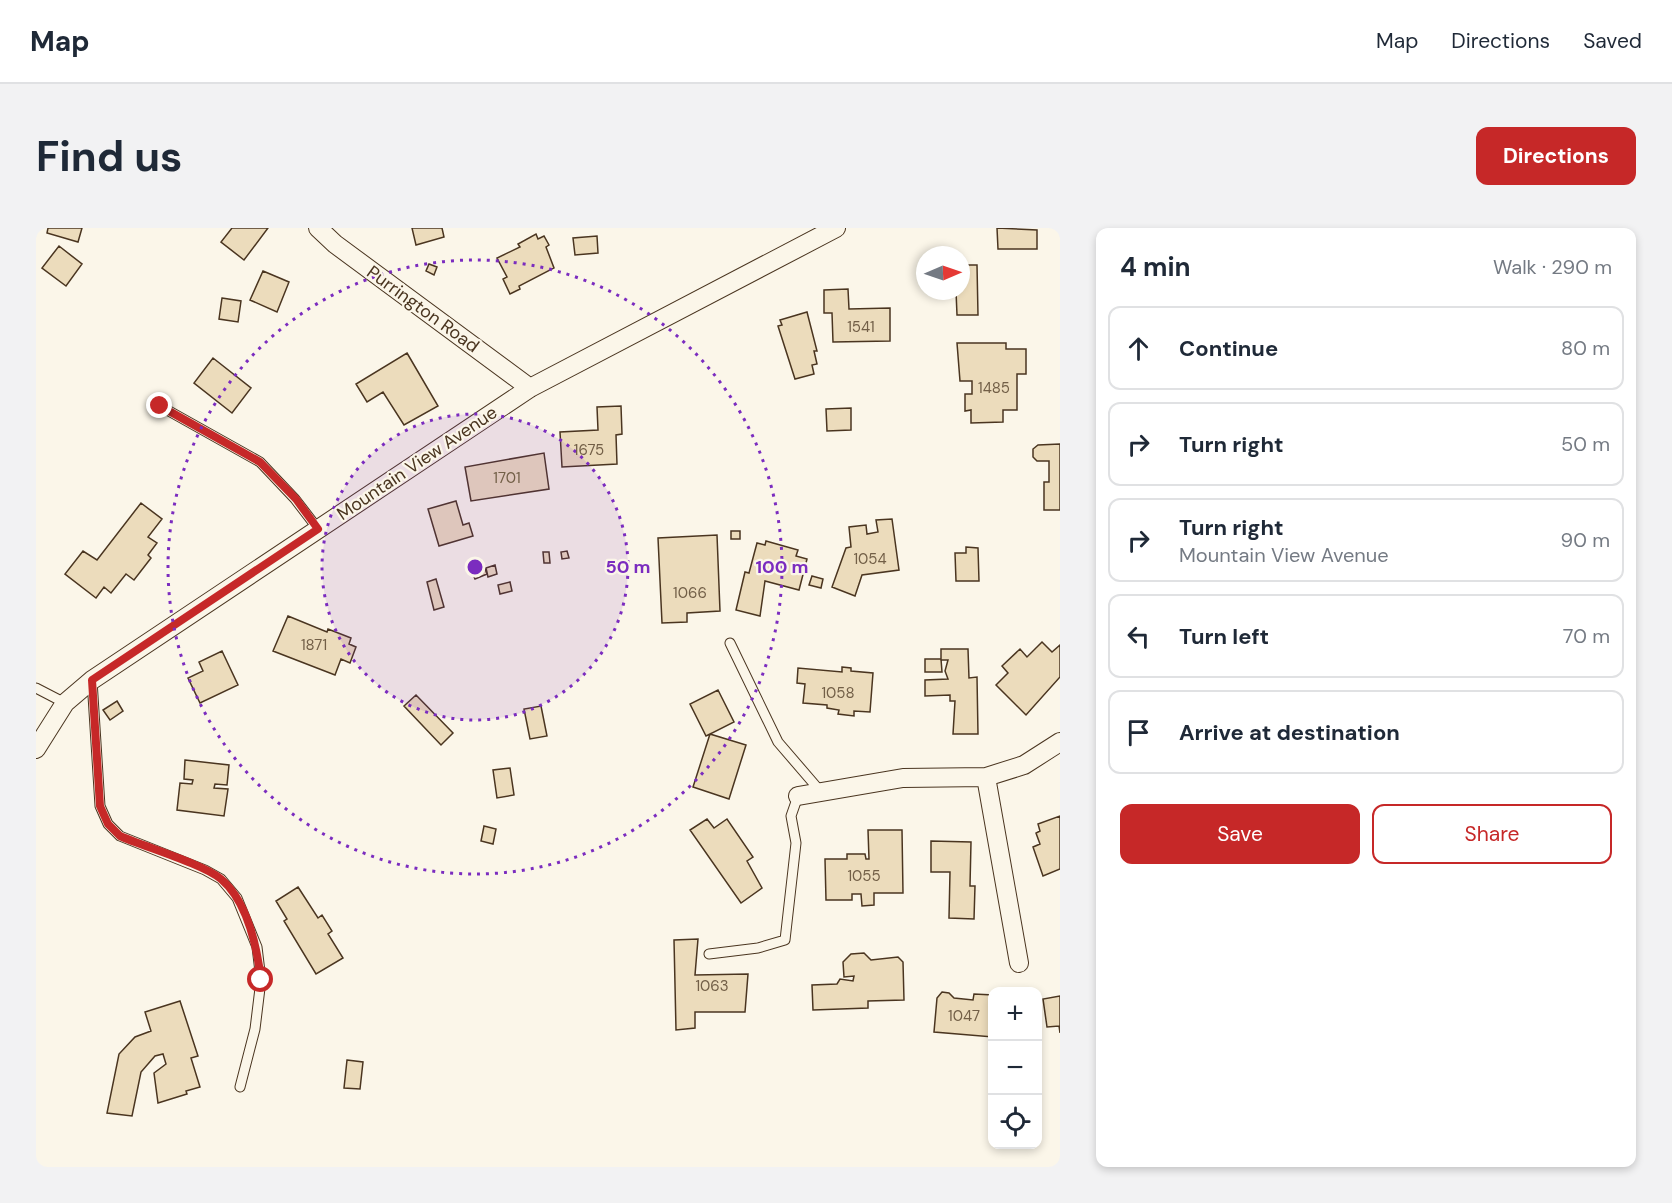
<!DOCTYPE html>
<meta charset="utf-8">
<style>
body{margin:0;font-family:"DM Sans",sans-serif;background:#f2f2f3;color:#1f2937}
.controls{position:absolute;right:18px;bottom:18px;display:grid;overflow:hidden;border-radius:12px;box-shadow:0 3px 9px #0003}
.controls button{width:54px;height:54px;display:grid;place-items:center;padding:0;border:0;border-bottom:2px solid #e0e1e3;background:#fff;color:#1f2937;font:30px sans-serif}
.compass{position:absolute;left:880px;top:18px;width:54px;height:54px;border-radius:50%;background:#fff;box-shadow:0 3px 9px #0003;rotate:88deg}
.stop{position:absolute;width:18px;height:18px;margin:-14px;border:4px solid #c62828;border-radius:50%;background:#fff}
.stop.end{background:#c62828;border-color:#fff;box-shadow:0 2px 6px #0008}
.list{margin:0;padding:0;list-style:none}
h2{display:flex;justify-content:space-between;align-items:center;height:78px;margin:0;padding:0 24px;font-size:26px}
h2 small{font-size:20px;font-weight:400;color:#747a83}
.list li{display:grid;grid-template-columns:39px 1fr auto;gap:18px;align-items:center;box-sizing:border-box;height:84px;margin:0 12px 12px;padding:0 12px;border:2px solid #e0e1e3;border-radius:12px}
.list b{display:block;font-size:22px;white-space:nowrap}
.list p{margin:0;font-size:20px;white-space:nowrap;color:#747a83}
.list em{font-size:20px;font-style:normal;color:#747a83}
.actions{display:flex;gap:12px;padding:18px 24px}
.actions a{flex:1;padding:14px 0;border:2px solid #c62828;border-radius:12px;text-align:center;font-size:21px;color:#c62828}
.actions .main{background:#c62828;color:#fff}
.icon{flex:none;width:33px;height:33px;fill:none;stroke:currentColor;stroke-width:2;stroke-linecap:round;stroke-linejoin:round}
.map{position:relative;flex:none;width:1024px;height:939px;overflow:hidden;border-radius:12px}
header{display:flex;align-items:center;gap:36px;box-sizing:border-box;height:84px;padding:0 30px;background:#fff;border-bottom:2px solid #e0e1e3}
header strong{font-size:28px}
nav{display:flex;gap:33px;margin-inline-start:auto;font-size:21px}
.intro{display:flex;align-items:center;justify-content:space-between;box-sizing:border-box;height:144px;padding:0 36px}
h1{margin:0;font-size:42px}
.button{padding:15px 27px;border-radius:12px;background:#c62828;color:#fff;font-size:21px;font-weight:700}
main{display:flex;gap:36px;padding:0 36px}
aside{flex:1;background:#fff;border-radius:12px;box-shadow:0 3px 9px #0003}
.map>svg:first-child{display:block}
</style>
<header>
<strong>Map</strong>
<nav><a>Map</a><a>Directions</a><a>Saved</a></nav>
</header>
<div class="intro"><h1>Find us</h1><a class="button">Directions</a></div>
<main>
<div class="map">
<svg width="1024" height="939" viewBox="0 0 1024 939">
<rect width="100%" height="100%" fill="#fbf6e9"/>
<path fill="#ecdcbc" stroke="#4a3520" stroke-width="1.5" d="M12,0H46L42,14L11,5Z
M196,0H232L208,32L185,14Z
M376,0H406L408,9L380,17Z
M961,0L1001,2V21H962Z
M500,6L502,11L508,8L513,17L510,19L518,40L483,58L484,61L474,66L467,51L471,49L461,30L484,19L482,16Z
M561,8L562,25L539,27L537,10Z
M23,18L46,36L30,58L6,40Z
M393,36L401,39L398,47L390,43Z
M925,37H941L942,87H921L920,63H925Z
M227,43L253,54L241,84L214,72Z
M812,61L813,81L854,80V113L797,114L796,85H788V62Z
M186,70L205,73L202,94L183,91Z
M771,84L781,123H778L781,136L776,137L778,146L759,151L742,98L746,97L744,92Z
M921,115H970V121H990V146H981V182H967V194L935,195V182L929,183V166H936V153H924Z
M371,125L402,178L368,197L347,164L331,174L320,156Z
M177,130L215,160L196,185L158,155Z
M585,178L586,206L580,207L581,236L526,239L524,204L562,202L561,179Z
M815,180V202L791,203L790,181Z
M1024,216V282H1008V254H1013V233H1001L997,229V221L1002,217Z
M508,225L513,261L435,273L429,239Z
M420,273L427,297L433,295L437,308L403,318L392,281Z
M105,275L126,291L112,309L121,315L112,327L115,330L98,352L90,346L75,365L68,359L60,370L29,346L47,323L61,332Z
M856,291L863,342L826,347L819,368L796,359L810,320L815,319L813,299L830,297L831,306L842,304L840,292Z
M695,303H704V311H695Z
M681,307L684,383L651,385V394L626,395L622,310Z
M730,313L762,322L760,328L771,331L763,362L729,353L724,388L700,382L709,344L713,345L721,315L729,317Z
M930,319L942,320L943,353H920L919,325H930Z
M531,323L533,330L526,331L525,324Z
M507,324H513L514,335H508Z
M447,336L451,346L439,351L435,342Z
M459,337L461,346L452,349L450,340Z
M776,348L787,351L785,360L773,357Z
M400,351L408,379L398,382L391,354Z
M474,354L476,363L464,366L462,357Z
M252,388L291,404L292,401L315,410L313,416L320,419L314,435L305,431L299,447L237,423Z
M1006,414L1016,424L1024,417V449L990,487L960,457L972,445L966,438L984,421L991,429Z
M905,421H932L933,450L941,449L942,506H917L919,473H914V467L889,468V452L912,451L909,443L912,432H905Z
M186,423L202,457L164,475L152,450L167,443L163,434Z
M889,431H905L906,444H889Z
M806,439L815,440V443L837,445L834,484L818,483V488L802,486L803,482L791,480V477L767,475L769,456L761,455L762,440L806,444Z
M682,462L698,494L674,506L710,517L693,571L657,559L674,506L670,508L654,476Z
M380,467L417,505L405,517L368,478Z
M81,473L87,483L74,492L67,482Z
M505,478L511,508L494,511L488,481Z
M149,532L193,537L191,557L179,556L178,560L192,561L188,588L141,582L144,555L156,556L157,552L148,551Z
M474,540L478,567L461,570L457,542Z
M1024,588V641L1007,648L997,619L1004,616L1000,605L1004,603L1002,596Z
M671,591L678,600L691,591L717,629L711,633L726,660L705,675L654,602Z
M448,598L460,601L457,616L445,613Z
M832,602H866L867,665H838V677L826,678L825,666H816V672H790L789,631H811V626H829L830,631H833Z
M895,613L935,614L934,658H939L938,691L913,690L914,644H895Z
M262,659L282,690L286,687L296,703L292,706L307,730L280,746L248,693L251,691L240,673Z
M662,711L659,747L712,746L709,784H659V800L640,802L638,712Z
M828,725L835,732L862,729L867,734L868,772L832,773V780L777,782L776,757L801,756L804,751L817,753L818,748L808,749L807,734L815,726Z
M906,764L913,765L918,770L937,772L938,766L957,767V809L898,804L901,770Z
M1024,768V805L1023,798L1011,799L1007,771Z
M144,773L162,828L155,830L164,859L150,863L151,866L122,875L118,845L130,836L127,826L119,828L105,844L96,888L71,885L83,826L99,809L115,803L109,784Z
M311,832L327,834L324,861L308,860Z"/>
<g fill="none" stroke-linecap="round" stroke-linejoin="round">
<g stroke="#4a3520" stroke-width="11">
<path id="service" d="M124,178L224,234L259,271L282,301
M694,415L742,514L785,564
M56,452L64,578L72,596L84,608L169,642L185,651L201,670L221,719L225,752L219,801L204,859
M0,460L29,475
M673,726L722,720L749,712L760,615L755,588L762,568"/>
</g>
<g stroke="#4a3520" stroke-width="20">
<path id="minor" d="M282,0L299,16L494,160
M0,521L29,475L56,452L494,160L800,0
M950,549L983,735
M762,568L867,550L950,549L988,537L1024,514"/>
</g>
<use href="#service" stroke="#fbf6e9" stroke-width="9"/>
<use href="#minor" stroke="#fbf6e9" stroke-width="18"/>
</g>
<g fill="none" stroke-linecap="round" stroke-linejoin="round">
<path stroke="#c62828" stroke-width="8" d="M124,178L224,234L260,271L282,301L56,452L64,578L72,596L84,608C109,619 167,636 185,651C212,674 221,719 225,752"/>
</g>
<circle cx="439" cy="339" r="153" fill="#7b2cbf" fill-opacity=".12"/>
<g fill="none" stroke="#7b2cbf" stroke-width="3" stroke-dasharray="3 6">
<circle cx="439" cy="339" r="153"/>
<circle cx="439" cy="339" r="307"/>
</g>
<g text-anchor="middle" stroke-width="4.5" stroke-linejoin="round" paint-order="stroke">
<g font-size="15" fill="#725f47">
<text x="825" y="104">1541</text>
<text x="958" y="165">1485</text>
<text x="553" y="227">1675</text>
<text x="471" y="255">1701</text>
<text x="834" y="336">1054</text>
<text x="654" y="370">1066</text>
<text x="278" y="422">1871</text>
<text x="802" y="470">1058</text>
<text x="828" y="653">1055</text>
<text x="676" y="763">1063</text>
<text x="928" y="793">1047</text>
</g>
<g font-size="18" fill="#4a3520" stroke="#fbf6e9">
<text transform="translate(387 81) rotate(36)" y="6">Purrington Road</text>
<text transform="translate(381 235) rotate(-34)" y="6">Mountain View Avenue</text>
</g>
</g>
<circle cx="439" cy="339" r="9" fill="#7b2cbf" stroke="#fbf6e9" stroke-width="3"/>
<g font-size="18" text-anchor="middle" font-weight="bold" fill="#7b2cbf" stroke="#fbf6e9" stroke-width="4.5" stroke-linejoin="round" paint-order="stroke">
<text x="592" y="345">50 m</text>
<text x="746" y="345">100 m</text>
</g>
</svg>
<div class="controls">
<button>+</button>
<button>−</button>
<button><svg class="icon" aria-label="locate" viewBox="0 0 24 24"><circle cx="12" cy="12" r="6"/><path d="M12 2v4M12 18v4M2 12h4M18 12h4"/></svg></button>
</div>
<svg class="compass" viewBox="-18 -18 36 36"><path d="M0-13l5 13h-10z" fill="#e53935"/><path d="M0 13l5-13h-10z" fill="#747a83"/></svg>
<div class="stop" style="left:225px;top:752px"></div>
<div class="stop end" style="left:124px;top:178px"></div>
</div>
<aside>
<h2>4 min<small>Walk · 290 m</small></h2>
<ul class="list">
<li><svg class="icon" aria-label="ahead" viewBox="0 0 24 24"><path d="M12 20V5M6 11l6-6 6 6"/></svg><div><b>Continue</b></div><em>80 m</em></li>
<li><svg class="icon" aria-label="right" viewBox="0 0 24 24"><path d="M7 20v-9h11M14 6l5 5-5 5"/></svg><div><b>Turn right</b></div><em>50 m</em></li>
<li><svg class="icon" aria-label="right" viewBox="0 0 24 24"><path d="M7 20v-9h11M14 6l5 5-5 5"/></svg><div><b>Turn right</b><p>Mountain View Avenue</p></div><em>90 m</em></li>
<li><svg class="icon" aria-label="left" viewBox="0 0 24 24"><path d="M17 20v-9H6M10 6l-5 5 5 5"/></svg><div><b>Turn left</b></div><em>70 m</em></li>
<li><svg class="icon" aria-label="arrive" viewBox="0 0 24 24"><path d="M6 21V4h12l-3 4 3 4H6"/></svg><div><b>Arrive at destination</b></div></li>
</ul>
<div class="actions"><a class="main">Save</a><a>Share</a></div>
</aside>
</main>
